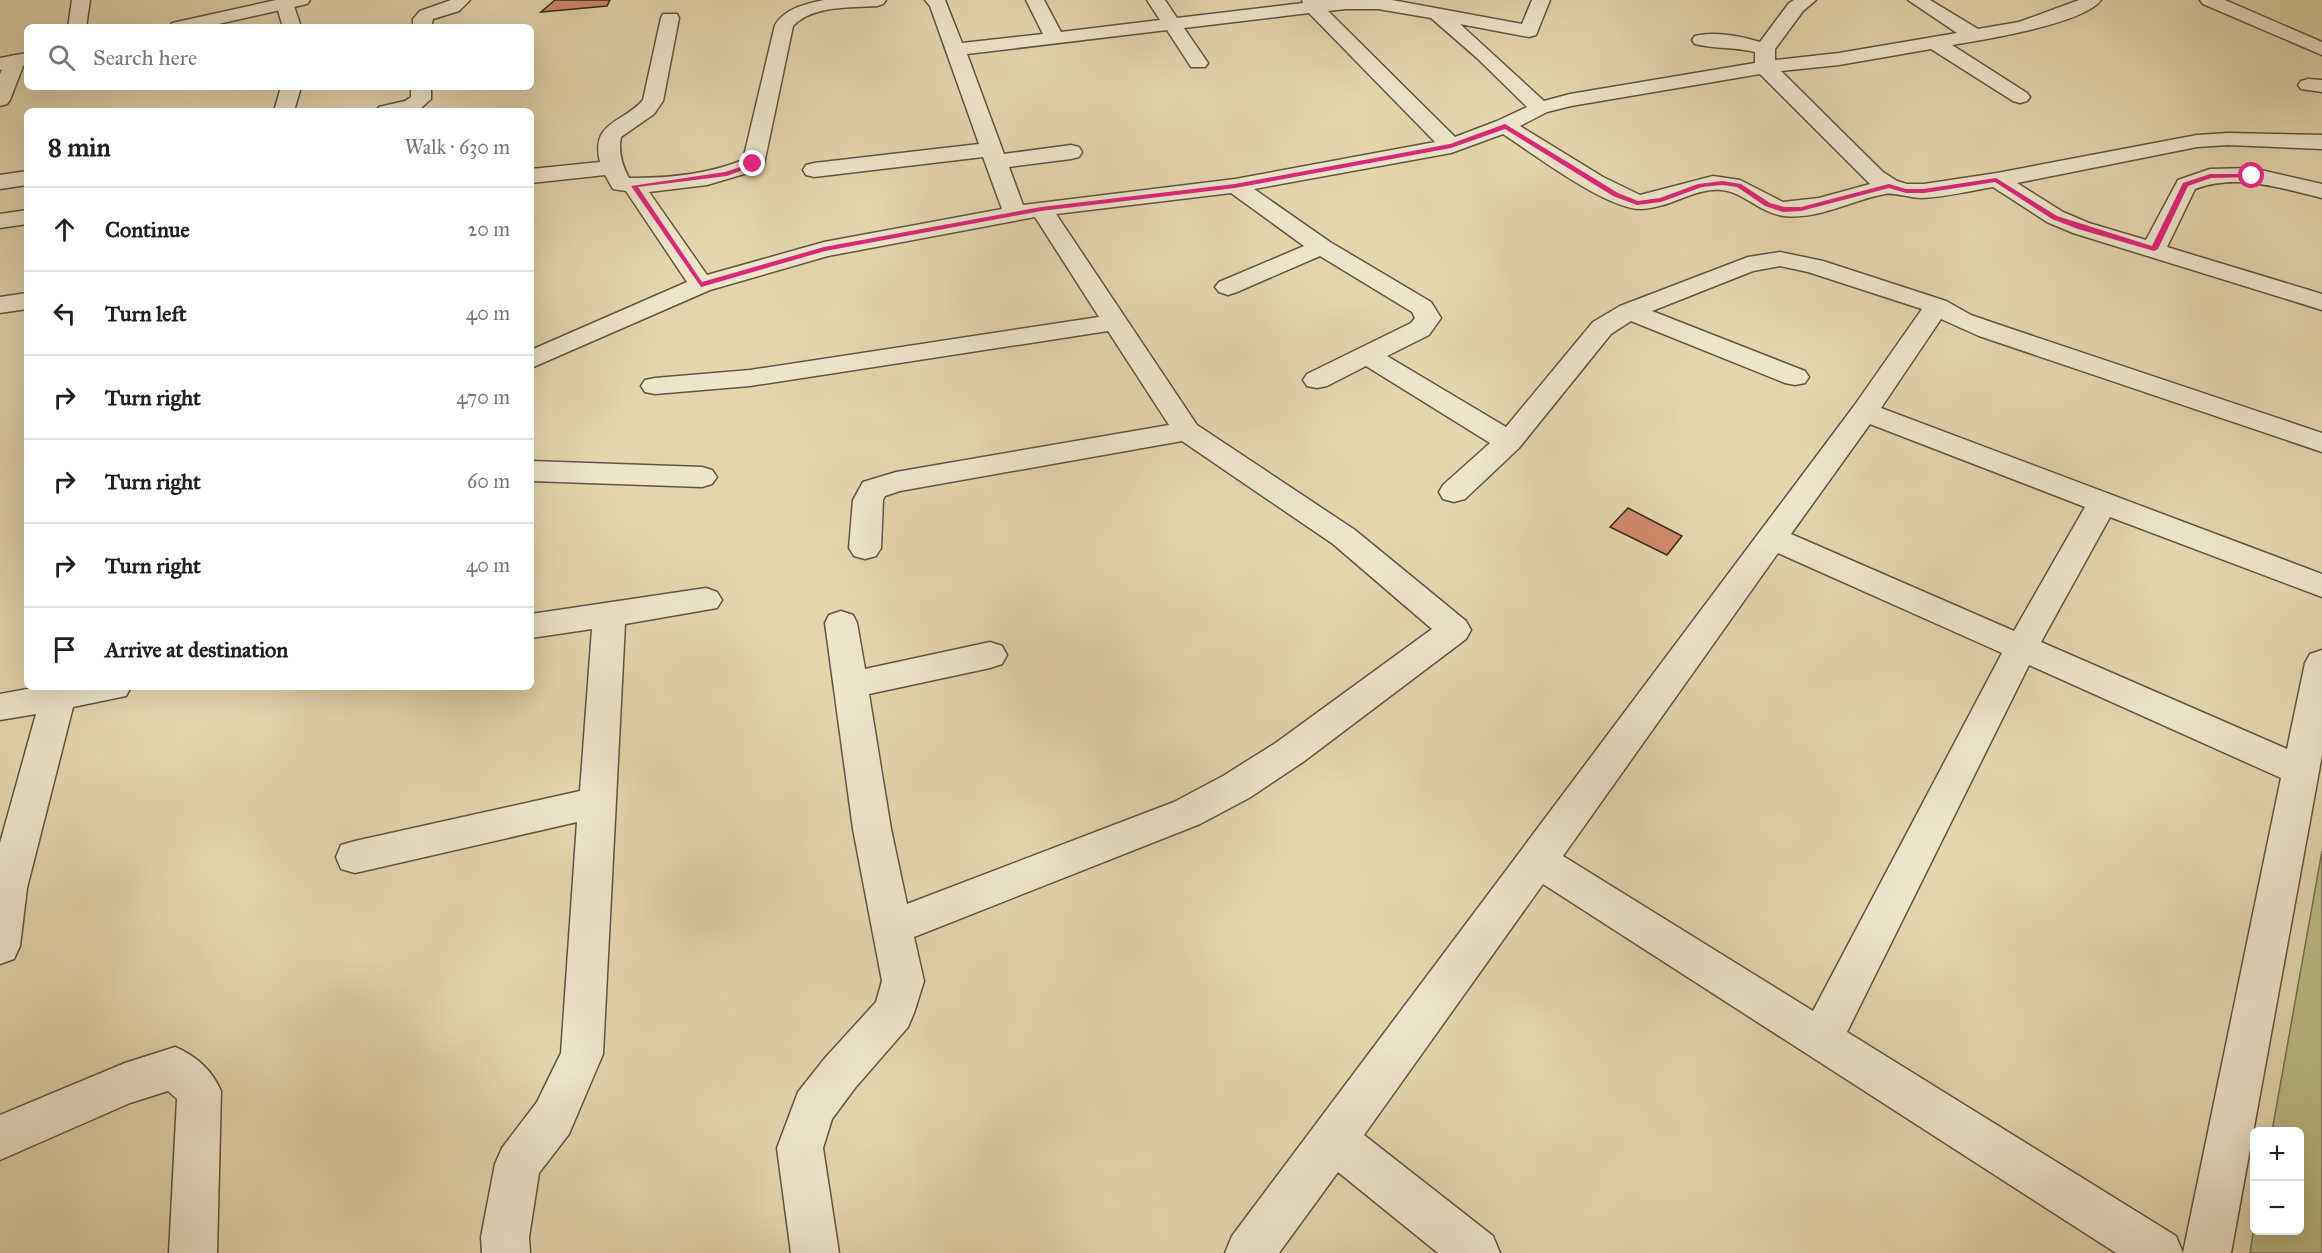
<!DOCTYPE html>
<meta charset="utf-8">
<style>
body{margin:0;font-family:"IM FELL Great Primer",serif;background:#f2f2f2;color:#202124}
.controls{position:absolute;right:18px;bottom:18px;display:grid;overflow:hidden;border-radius:9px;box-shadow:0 6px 24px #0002}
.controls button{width:54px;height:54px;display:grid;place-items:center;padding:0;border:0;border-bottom:2px solid #e0e0e0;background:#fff;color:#202124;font:30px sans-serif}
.stop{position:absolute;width:18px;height:18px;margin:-14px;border:4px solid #db2777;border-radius:50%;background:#fff}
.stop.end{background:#db2777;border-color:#fff;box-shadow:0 2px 6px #0008}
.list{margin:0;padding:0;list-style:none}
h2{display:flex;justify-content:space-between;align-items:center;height:78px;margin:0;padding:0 24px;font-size:26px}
h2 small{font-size:20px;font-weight:400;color:#757577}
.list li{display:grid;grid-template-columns:39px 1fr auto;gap:18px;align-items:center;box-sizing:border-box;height:84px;padding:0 24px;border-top:2px solid #e0e0e0}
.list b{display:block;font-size:22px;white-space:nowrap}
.list em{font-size:20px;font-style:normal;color:#757577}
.icon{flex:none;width:33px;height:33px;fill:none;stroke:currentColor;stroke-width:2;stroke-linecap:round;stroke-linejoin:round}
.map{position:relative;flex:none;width:2322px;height:1253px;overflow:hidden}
.search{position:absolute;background:#fff;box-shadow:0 6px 24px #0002;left:24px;top:24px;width:510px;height:66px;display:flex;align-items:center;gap:15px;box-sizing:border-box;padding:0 21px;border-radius:9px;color:#757577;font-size:22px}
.panel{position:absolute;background:#fff;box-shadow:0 6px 24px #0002;left:24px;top:108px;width:510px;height:582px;border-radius:9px}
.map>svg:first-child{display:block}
</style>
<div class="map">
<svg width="2322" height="1253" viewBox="0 0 2322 1253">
<rect width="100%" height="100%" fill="#e4d5ad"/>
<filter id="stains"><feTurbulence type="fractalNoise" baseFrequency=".00333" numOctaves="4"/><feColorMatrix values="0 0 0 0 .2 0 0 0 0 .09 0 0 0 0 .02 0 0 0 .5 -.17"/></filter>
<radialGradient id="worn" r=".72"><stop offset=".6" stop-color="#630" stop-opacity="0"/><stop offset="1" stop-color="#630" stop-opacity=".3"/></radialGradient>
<path fill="#bbbb85" stroke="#777252" stroke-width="1.5" d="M2322,851V1253H2250L2254,1227V1230H2300V1132L2272,1131Z"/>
<path fill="#d18a6d" stroke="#332a20" stroke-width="1.5" d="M555,0H610L607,6L541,12Z
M1628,508L1682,536L1667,555L1610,527Z"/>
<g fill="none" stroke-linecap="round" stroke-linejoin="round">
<g stroke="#5f5543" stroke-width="3">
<path id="minor" d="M72,0H90L86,27H68Z
M278,0H292L301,27H283L276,4Z
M451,0H470L459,11L433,19L431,27H413V19L420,11Z
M824,0H886L883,4L877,6C850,8 813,5 793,26L764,164L761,169L707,185L649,192L707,275L824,242L1002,209L983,157L814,177L806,175L803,170L806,165L814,163L979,144L930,6L925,0H945L962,43L1043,34L1026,0H1044L1061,32L1160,20L1147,0H1165L1177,18L1303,3L1302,0H1392L1522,24L1532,0H1550L1536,35L1529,37L1460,24L1544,101L1570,94L1755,63V52C1734,47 1715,49 1695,44L1692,40L1695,36C1716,31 1740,36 1760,42L1789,3L1794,0H1816L1803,11L1775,49V60L1839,53L1957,33L1908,0H1930L1978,29L2019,22L2079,0H2101C2084,24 1983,40 1952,45L2027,93L2030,97L2027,101L2020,103L2013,101L1931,49L1839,65L1781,71L1883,172L1897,181L1907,184H1924L1997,173L2197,135L2228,133L2322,135V149L2228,145L2197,147L2017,183L2063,212L2089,223L2146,240L2178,180L2210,169L2252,168L2322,184V198C2280,188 2237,173 2195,189L2167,247L2322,294V310L2073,233L2047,222L1993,187C1970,191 1945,197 1921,198C1910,198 1894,192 1885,194C1852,200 1818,220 1784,216C1760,213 1742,191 1721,190C1694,188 1670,208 1642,209C1607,210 1534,154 1503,134L1451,153L1254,189L1330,242L1431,302L1441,318L1429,335L1387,356L1506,427L1593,322L1620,306L1748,257L1780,252L1823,261L1946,301L1971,315L1997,324L2322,433V452L1979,336L1941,319L1881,408L2322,574V597L2110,517L2041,642L2287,749L2305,663L2310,654L2322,650V755L2231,1253H2183L2281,778L2029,665L1847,1032L2176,1236L2183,1253H2116L1543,884L1364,1135L1493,1236L1500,1253H1438L1338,1172L1279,1253H1225L1232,1236L1854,406L1922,309L1808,272L1780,266L1753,271L1652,311L1805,371L1809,377L1805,383L1795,385L1785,383L1631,321L1611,334L1519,448L1465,499L1454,502L1443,499L1439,492L1443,485L1490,443L1366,366L1327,386L1317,388L1307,386L1303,380L1307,374L1411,323L1415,318L1412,312L1320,256L1237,292L1228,295L1219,292L1215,287L1219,282L1304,246L1231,193L1056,214L1197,425L1355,530L1466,621L1471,630L1466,639L1303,762L1249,798L1200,824L914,937L924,981L914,1013L908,1027L855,1088L832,1119L823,1148L839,1253H791L777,1148L798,1092L825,1058L876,1002L882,981L853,829L825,623L829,615L841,611L853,615L857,623L865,669L990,642L1002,646L1007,655L1002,664L990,668L869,694L891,829L907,904L1174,802L1223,776L1277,742L1432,629L1333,544L1182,441L900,491L885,496L883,500L881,548L876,556L865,559L854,556L849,548L853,500L863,482L896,472L1169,425L1108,331L750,386L655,394L645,392L641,386L645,380L655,378L750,370L1099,317L1035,217L828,256L710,290L531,368V350L687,282L626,191L613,189L605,175L531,183V169L600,162C590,121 624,123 643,100L661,18L663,14H677L679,18L663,101L654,114L621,137C618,152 622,165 629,178H635C671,178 709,174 743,160L775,25C786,8 805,4 824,0ZM1346,9H1378L1431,18L1477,58L1527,107L1497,121L1455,137L1328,11ZM1309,13L1435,142L1235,179L1023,205L1009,167L1071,159L1079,157L1082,152L1079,147L1071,145L1004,154L967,54L1167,30L1191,67H1205L1208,63L1184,28ZM1760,74L1870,184L1819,198L1783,202L1740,180L1713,176L1640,195L1603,177L1520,126L1547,112L1571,106ZM1870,424L2085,507L2014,631L1791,534ZM1778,553L2002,653L1813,1011L1563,856Z
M2200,0H2225L2322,42V55L2203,4Z
M15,55L22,57L25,61L10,100L7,104L0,106V74L8,57Z
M2308,79L2322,80V92L2301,89L2298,85L2301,81Z
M281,87H301L294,111H274Z
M411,87H431V99L419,110L376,111L379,107L405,101L411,97Z
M27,171V185L0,189V175Z
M27,210V224L0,228V214Z
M27,293V309L0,313V297Z
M531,461L702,467L712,470L717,477L712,484L702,487L531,481Z
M706,588L717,592L722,600L717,608L625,624L603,1054L569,1134L539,1173L529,1237L530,1253H482L481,1237L495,1164L502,1148L537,1102L561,1053L577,822L355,873L341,869L336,857L341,845L355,841L580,791L592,629L531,638V614Z
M38,687H131L126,696L73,707L27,888L20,946L14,959L0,964V843L36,714L0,720V694Z
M175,1047C196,1056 212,1070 221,1091L217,1253H169L177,1099L168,1091L130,1103L0,1160V1115L125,1063Z"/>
</g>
<g stroke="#5f5543" stroke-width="3">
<path id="tertiary" d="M276,0H310L307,4L205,27H170L172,23Z
M27,53V65L0,70V58Z"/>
</g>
<use href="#minor" fill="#ede4ca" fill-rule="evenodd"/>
<use href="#tertiary" fill="#ede4ca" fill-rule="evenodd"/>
</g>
<path fill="#db2777" d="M1505,124L1618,193L1638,201L1660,198L1698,184L1722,181L1741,184L1770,203L1784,207H1801L1889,184L1906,189H1924L1996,178L2057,216L2152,246L2183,183L2210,174H2252L2256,176L2252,177L2211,178L2188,186L2158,249L2154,251L2078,229L2052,219L1995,182L1924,193H1906L1889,188L1801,211L1783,212L1765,206L1737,187L1722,185L1702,187L1661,202L1637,205L1613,196L1505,129L1451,148L1235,188L1041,211L825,251L701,287L631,186L725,172L756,162V165L727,176L638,187L702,282L824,247L1041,207L1235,184L1450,144Z"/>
<rect width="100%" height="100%" filter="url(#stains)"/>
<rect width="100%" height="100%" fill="url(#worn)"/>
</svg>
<div class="controls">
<button>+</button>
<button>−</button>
</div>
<div class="stop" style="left:2252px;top:176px"></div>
<div class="stop end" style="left:753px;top:164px"></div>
<div class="search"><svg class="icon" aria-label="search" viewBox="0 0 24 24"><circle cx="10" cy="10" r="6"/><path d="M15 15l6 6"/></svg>Search here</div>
<section class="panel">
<h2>8 min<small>Walk · 630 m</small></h2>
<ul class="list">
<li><svg class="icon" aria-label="ahead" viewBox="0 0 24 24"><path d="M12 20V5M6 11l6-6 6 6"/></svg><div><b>Continue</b></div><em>20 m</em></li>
<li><svg class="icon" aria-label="left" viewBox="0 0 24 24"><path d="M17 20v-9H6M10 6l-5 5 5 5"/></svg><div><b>Turn left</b></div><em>40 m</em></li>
<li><svg class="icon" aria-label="right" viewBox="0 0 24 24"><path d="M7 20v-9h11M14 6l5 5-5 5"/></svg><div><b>Turn right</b></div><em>470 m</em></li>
<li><svg class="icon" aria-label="right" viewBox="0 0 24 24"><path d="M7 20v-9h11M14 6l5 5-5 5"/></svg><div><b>Turn right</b></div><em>60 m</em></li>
<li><svg class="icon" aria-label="right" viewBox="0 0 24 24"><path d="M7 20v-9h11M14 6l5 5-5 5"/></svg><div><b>Turn right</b></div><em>40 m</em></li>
<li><svg class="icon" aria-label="arrive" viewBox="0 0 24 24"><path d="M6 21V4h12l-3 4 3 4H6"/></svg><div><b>Arrive at destination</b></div></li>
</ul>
</section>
</div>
